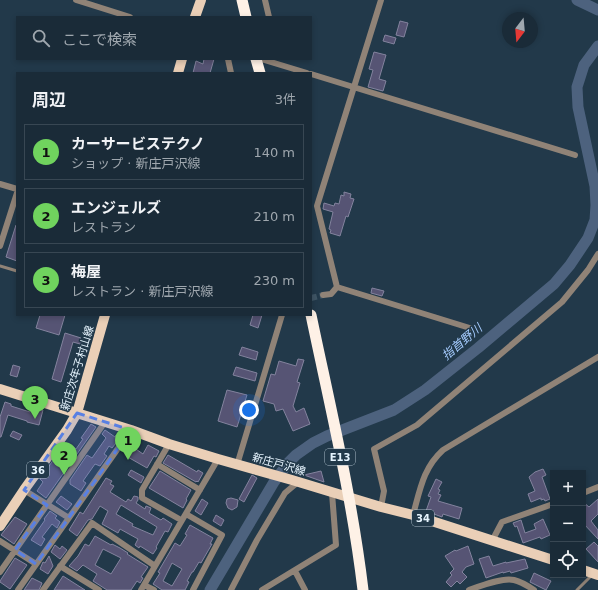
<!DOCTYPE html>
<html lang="ja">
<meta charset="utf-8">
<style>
body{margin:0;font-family:"DejaVu Sans","Noto Sans JP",sans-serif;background:#233340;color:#f1f3f6}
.controls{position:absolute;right:12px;bottom:12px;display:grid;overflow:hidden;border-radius:0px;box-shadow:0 2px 6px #0003}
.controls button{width:36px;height:36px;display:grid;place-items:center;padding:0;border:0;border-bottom:1px solid #384753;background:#1a2b38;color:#f1f3f6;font:20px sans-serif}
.compass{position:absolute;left:502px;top:12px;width:36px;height:36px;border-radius:50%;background:#1a2b38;box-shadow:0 2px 6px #0003;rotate:196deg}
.you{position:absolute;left:249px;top:410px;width:14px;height:14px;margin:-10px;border:3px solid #fff;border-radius:50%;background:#1a73e8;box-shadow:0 0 0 6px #1a73e833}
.badge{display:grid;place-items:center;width:26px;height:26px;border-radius:50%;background:#70d35e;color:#111;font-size:13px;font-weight:700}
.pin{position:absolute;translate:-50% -33px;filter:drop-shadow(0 1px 2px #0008)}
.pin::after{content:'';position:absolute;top:21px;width:14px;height:12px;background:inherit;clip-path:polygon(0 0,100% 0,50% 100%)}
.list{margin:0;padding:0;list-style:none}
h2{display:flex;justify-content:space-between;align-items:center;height:52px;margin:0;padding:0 16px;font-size:17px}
h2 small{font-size:13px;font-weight:400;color:#9fa7ae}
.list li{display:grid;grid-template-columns:26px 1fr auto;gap:12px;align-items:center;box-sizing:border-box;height:56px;margin:0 8px 8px;padding:0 8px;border:1px solid #384753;border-radius:0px}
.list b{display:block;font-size:15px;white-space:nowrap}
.list p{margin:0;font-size:13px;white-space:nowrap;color:#9fa7ae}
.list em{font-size:13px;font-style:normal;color:#9fa7ae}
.icon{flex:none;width:22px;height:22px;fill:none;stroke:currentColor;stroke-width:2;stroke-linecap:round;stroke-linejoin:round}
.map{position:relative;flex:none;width:598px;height:590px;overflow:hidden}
.search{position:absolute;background:#1a2b38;box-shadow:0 2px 6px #0003;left:16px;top:16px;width:296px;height:44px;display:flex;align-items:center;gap:10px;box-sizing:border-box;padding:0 14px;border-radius:0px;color:#9fa7ae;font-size:15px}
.panel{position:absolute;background:#1a2b38;box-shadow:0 2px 6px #0003;left:16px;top:72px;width:296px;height:244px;border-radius:0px}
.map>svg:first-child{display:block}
</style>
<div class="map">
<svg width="598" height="590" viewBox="0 0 598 590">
<rect width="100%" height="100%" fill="#22394a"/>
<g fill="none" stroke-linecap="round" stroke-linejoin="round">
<path stroke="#4d627e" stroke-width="11" d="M577,0L598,10
M210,590L274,482L288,463L296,455L313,443L327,436L394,410L425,390L478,348L554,284L570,265L588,238L595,220L596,205L595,186L578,107L577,87L584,65L598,46"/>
</g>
<path fill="#565474" stroke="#83839e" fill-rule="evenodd" d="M400,21L408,23L404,37L396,35Z
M385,35L396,38L394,44L383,41Z
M374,52L386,55L379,79L386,81L383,91L368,87L373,70L369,69Z
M204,59H214L210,73H193L196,61L203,64Z
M344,192L351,194L350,198L354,199L348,217L346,216L340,236L330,233L331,230L329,229L333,212L323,209L324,203L334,206L335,203L339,204L341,195L344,196Z
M16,225H17V261L6,257Z
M372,288L384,291L382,296L371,293Z
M40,315H65L59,335L36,328Z
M253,315H262L258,328L250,325Z
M65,333L81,338L80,339L89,342L87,346L73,342L61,382L52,379Z
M242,347L258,352L256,360L239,355Z
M298,359L304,360L297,382L300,383L293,406L296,412L304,408L310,424L293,431L283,409L276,411L274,404L263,401L271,374L275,375L279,361L296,366Z
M13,365L20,367L17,377L10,375Z
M236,367L257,373L255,381L233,375Z
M227,390L247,395L237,427L218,421Z
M5,402L11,404V406L30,412L31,408L43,410L39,425L27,422V421L8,415L1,437H0V417Z
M91,424L96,427L46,498L37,491L43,482L40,479L56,456L58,458L65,446L70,449L72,446L76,449L83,439L81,438Z
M105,430L115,437L116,435L120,438L112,448L109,446L104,454L107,456L100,466L95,464L83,481L86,483L81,491L70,484V480L87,455L92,458L106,438L102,434Z
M13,431L22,435L19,440L10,436Z
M148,445L159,451L156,457L154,456L147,468L126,456L133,447L143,454Z
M168,455L197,472L198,470L203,473L198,482L197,481L196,482L163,463Z
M543,469L546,475L542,477L550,499L545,501L544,499L541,500V498L531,502L528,494L535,491L529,477L535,472Z
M131,470L144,477L141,483L128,475Z
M160,471L191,490L186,499L187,500L183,508L149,488Z
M321,471L324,482L304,475Z
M252,475L257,478L244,502L239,499Z
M106,478L112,481L110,484L114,486L110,492L126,502L128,499L131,501L134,496L138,497V500L136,503L145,509L146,506L151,508L149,513L161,520L163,518L172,524L168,532L165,531L156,547L157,548L153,554L140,546L139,548L135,545L138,539L120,529L118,533L102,524L108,511L100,506L92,519L88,520L77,536L69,530L80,512L83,514ZM121,505L157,527L153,535L132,526L133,524L116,514Z
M436,479L442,482L438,489L440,490L438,494L441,495L438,501L462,508L459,519L443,514L442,517L426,511L431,497L428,496Z
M61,496L72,504L67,510L56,502Z
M231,498L238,500L237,507L232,510L228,508L226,503L227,499Z
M202,499L208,503L201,515L195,511Z
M598,499V514L591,521L598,530V539L583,523V502L589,507Z
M50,511L57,516L55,518L60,522L57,528L52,524L42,537L45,539L41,546L31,540L45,520L44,519Z
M216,515L224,520L221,526L213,521Z
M15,517L27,524L14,544L1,535Z
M543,519L550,535L541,539L540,537L523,543L517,526L515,527L513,523L521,520L525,533L536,529L534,524Z
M190,525L213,538L210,544H212L201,563L199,562L193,572H192L187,581L189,582L185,590H162L153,584L160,573L158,572L175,543L180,546L187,535L185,534ZM172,563L182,569L172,586L163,581Z
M95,536L111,545L112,544L120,548L128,553L127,554L148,567L141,577L143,578L140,583L137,581L131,590H107L93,581L97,574L83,565L77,571L69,566L78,556L85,544L89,546ZM103,549L121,558L111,574L95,565Z
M594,542L598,546V562L586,549Z
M55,545L60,549L62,546L67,550L60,559L51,552Z
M468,546L474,564L466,567L462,572L467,577L460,584L457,581L451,587L446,582L452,575L450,573L454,569L445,556L455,550L456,551Z
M49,556L53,566L48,574L40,569L43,562L45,563Z
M489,556L493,566L506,562V563L525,559L528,568L511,573L510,571L503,573V572L486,578L479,559Z
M15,558L27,565L10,589L0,582V581Z
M534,573L551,581L546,590L530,582Z
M63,576L85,590H54Z
M32,578L42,583L39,590H24Z"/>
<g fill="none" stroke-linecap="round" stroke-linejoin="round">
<path stroke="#3f5565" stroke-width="6" stroke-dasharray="6 3" stroke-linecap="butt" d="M311,298L323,295"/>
<path stroke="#908377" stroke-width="3" d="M0,266L17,271
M577,590L591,576"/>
<path stroke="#908377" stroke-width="6" d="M76,0L130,17
M265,0L269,17
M228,59L231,73
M261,59L307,73
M311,74L575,155
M0,184L17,189
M0,246L17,193
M337,287L473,329
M323,295L331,294L337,287L317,206L381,0
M169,444L142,490V498L181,520
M157,464L200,490
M237,465L282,315
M24,490L69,518
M583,493L598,487
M381,507L384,491L374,449L417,425L562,302L588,270L598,254
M186,514L222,535L193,590
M413,515C420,490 423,468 443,450L598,357
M0,541L36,564
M492,541L502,522L553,504
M60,566L99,590
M295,571L305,590
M0,572L105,422
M144,585L154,590
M18,590L131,430
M43,590L92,523L155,566
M141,590L218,459
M231,590L257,540L285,493L298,482
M262,590L336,545L332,493
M469,590C480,586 503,577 514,580C522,582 528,586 534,590"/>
<path stroke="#eacfb7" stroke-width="10" d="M195,17L201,0
M178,73L182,59
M0,389L131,430L169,444L218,459L292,480L381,507L413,515L553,560
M0,526L24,490L67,430L77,413L105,315
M583,570L598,575"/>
<path stroke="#fef1e6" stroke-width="11" d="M242,0L246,17
M256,59L260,73
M311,315C330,406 352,497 363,590"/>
</g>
<path fill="#5980e3" fill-opacity="0.2" stroke="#5980e3" stroke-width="3" stroke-dasharray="8 5" stroke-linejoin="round" d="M77,413L131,430L36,564L15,550L47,505L24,490Z"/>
<g text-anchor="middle" stroke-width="3" stroke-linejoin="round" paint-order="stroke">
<g fill="#22394a" stroke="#abbcc8" stroke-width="1">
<rect x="325" y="449" width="30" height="16" rx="3"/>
<rect x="27" y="462" width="22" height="16" rx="3"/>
<rect x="412" y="510" width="22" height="16" rx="3"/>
</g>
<g font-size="10" font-weight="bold" fill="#e6f4fe">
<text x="340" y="461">E13</text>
<text x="38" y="474">36</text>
<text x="423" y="522">34</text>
</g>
<g font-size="11" fill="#e6f4fe" stroke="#22394a">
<text transform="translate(77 368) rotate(-73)" y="4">新庄次年子村山線</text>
<text transform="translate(279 464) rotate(16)" y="4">新庄戸沢線</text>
</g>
<g font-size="12" font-style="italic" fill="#a6ccff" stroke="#22394a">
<text transform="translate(462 342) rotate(-40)" y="4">指首野川</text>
</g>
</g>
</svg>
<div class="controls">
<button>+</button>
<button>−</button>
<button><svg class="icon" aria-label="locate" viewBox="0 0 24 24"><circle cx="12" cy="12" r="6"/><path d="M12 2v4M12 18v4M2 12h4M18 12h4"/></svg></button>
</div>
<svg class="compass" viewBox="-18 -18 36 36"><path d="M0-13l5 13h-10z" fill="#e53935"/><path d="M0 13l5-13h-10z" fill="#9fa7ae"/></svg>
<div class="you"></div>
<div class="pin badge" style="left:128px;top:460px">1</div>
<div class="pin badge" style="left:64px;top:475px">2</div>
<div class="pin badge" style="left:35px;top:419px">3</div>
<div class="search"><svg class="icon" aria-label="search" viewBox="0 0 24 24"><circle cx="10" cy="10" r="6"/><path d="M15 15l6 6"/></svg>ここで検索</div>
<section class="panel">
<h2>周辺<small>3件</small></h2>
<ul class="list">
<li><span class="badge">1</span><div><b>カーサービステクノ</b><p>ショップ · 新庄戸沢線</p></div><em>140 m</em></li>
<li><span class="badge">2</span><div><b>エンジェルズ</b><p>レストラン</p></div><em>210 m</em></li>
<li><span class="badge">3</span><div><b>梅屋</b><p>レストラン · 新庄戸沢線</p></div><em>230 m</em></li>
</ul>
</section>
</div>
